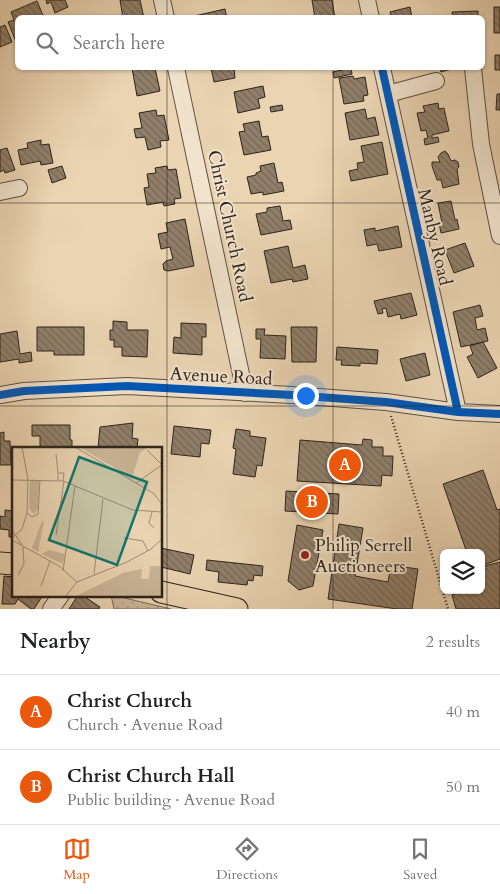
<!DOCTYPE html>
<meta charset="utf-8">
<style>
body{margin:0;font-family:Cardo,serif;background:#f2f2f2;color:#202124}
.controls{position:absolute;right:15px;bottom:15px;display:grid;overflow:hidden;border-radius:8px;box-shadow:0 1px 4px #0004}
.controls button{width:45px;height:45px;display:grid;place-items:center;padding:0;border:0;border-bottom:1px solid #e0e0e0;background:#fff;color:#202124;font:25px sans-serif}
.you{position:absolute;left:305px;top:395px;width:18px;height:18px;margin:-12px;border:4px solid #fff;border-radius:50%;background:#1a73e8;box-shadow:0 0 0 8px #1a73e833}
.badge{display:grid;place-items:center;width:32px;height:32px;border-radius:50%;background:#ea580c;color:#fff;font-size:16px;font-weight:700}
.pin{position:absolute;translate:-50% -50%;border:2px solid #fff;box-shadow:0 1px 5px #0006}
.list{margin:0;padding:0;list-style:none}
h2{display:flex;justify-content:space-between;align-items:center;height:65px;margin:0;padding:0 20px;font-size:21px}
h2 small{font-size:16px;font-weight:400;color:#757577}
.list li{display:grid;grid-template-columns:32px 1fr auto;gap:15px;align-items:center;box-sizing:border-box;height:75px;padding:0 20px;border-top:1px solid #e0e0e0}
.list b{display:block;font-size:19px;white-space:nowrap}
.list p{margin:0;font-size:16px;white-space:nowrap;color:#757577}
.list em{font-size:16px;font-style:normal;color:#757577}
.icon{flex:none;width:28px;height:28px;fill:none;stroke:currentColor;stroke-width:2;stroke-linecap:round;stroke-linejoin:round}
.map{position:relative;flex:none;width:500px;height:609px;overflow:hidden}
.search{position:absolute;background:#fff;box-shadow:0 1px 4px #0004;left:15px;right:15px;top:15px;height:55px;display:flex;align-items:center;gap:12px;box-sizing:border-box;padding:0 18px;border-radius:8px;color:#757577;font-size:19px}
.sheet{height:215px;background:#fff}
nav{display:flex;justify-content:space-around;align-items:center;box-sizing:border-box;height:70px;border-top:1px solid #e0e0e0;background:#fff;font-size:14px;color:#757577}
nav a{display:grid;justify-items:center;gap:2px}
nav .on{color:#ea580c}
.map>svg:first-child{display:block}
</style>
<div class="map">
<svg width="500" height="609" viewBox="0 0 500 609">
<defs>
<pattern id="park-dots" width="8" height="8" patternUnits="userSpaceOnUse" patternTransform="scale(1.25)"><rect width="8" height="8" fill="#cab698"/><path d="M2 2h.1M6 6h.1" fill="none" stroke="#ae9c82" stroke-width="1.8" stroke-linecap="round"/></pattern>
<pattern id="building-back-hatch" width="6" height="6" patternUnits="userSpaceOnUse" patternTransform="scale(1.25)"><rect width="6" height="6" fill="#907f6a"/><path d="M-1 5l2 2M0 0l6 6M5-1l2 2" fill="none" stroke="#766856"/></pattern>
</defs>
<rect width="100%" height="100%" fill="#ead4b2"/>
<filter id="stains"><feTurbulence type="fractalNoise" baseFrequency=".004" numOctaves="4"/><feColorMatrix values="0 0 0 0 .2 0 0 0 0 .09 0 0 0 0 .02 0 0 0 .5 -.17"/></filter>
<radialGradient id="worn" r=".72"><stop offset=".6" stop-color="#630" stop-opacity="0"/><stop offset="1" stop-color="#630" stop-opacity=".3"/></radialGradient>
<path fill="url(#park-dots)" stroke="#7c6c5a" d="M111,595H112L171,609H114Z"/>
<path fill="url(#building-back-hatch)" stroke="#2e231b" d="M46,0H65L68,7L55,13L51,2L47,4Z
M120,0H140L144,18H123Z
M312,0H332L335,18H315Z
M37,1L44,18H18L17,44L8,22L14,20L11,12Z
M410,7L412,18H392L390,12Z
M494,7H500V33H494Z
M225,9L227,18L190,17Z
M478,11V18H453L452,12Z
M5,25L12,42L0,47V27Z
M495,55H500V70H495Z
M132,68H155L160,91L137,96Z
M211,68H238H234L235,78L214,82Z
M351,68L352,74L334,78L333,72Z
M440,68H455L441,72Z
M353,76L354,79L365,77L368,95L363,96L364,101L344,104L339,78Z
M263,86L265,97L258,99L260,108L238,113L234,92Z
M497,94H500V110H496Z
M438,103L439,109L444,108L449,131L432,135V138L438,137L439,142L425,145L424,139L428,138L426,130L421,131L417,113L425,112L423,106Z
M282,105L283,110L271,112L270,107Z
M365,109L367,119L375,117L379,135L350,140L345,113Z
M156,110L157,116L164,115L169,140L160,141L161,147L148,150L145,137L136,138L134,129L142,128L139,113Z
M259,121L262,137L268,136L271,150L244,155L239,132L245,131L243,124Z
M41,140V145L49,144L53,163L41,165L40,161L21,165L18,150L28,148L27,143Z
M382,142L388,174L351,181L349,171L358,169L357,163L364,162L361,146Z
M7,148L15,170L5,173L4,170L0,172V150Z
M445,151L448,154L451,161L455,160L458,162L459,167L457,169L459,184L443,188L441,180H437L432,166V162H440L438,157L441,153Z
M274,163L278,183L282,182L284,191L263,195V192L251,194L247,177L256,175V173L261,171L260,166Z
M62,166L66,178L52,183L48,170Z
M167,166L168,170L176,169L181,198L174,199L175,204L164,206L163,202L147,205L144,188L149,187L147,174L156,173L155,168Z
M451,201L455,220L457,219L459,229L441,233L439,223H442L438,203Z
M280,206L283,221L290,220L292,229L261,235L256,214L267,212V208Z
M185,219L194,266L168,271L164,270L163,264L166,261L173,259L170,247L161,249L158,234L168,232L166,223Z
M398,226L402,247L379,251L377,244L367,246L364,230L375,228V231Z
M465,243L474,266L454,273L445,250Z
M288,246L293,268L305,265L308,279L293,282L292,279L271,283L264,251Z
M411,293L417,315L401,319L400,314L388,317L386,308L382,309L383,313L378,314L374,301Z
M480,305L483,316L475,318L477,330L485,328L488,341L461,347L453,312Z
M113,321L127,322V330H148L147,357L122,356V347H114V340H110V330H113Z
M181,323L206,324V337H202V355L173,353L174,337L181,338Z
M37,327H84V355H54V351H37Z
M291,327H317L316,362H292Z
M256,329H265L264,335L286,336L285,359L260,358L261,339H256Z
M17,331L20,354L31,352L32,361L19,363V359L0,362V334Z
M483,342L497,368L478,378L467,357L473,354L470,346Z
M337,347L378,350L377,364L360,363V366L341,365L342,360H336Z
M425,353L430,375L406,381L400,359Z
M133,423L132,438L138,439L137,448H98L100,427Z
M32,425H70V440H72V448H40V436H32Z
M174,426L211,430L209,444L201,443L200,457L171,454Z
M236,429L250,431V436L266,438L262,466L257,465L255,477L233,474L236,449L233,448Z
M4,432V441H10L11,465H0V433Z
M363,439L372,440V447H383V456H393L392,476L382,475L381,486L297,481L300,440L362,445Z
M483,470L497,510L500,509V559L481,566V553H467L443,484Z
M286,491L339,494L338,514L285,511Z
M5,510L13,511L14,537H9V530L0,529V516L5,517Z
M339,524L363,528L355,576L388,582L391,565L418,569L412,609H397L328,599Z
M297,525L323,530L313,586L299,590L288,581Z
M161,548L194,555L190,574L161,567Z
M207,560L263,566L262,576L254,575L253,581L248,580L247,585L218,582L219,572L206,570Z
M500,562V609H456L452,595L458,593L457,590H481V567Z
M4,576L14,577V595H43L34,609H31L18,599L15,604H2Z
M78,595H82L100,607L99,609H69Z"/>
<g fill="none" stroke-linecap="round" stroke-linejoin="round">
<g stroke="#5d4f41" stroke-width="18">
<path id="minor" d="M162,0L166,18
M367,0L371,18
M176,68L245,393
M382,68L458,412
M473,68L481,144L500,236
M388,94L436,81
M0,192L19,188
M0,395L24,391L127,386L292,395L386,402L458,412L500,414
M51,609L61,595"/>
</g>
<g stroke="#2e231b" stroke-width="23">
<path id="major" d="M0,563L14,564
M161,592L237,609"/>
</g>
<path stroke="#2e231b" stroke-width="2.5" stroke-dasharray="1 2.5" stroke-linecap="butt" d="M391,416L448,609"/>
<use href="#minor" stroke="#f1e3cd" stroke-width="16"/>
<use href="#major" stroke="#ead4b2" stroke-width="21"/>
<g stroke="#f1e3cd" stroke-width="11">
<path id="cycleway" d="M382,68L458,412
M0,395L24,391L127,386L292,395L386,402L458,412L500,414"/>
</g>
<use href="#cycleway" stroke="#0057b8" stroke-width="8"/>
</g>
<path fill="none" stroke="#2e231b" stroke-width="1" stroke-opacity="0.55" d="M167,0V18M333,0V18M167,68V609M333,68V609M0,203H500M0,406H500"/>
<circle fill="#8f2418" stroke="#f1e3cd" stroke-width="2" cx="305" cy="555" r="5"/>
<g text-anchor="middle" stroke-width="4" stroke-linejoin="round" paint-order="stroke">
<g font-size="18" fill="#2e231b" stroke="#f1e3cd">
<text transform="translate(230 226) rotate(78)" y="6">Christ Church Road</text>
<text transform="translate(435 237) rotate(77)" y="6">Manby Road</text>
<text transform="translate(221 376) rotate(3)" y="6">Avenue Road</text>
</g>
<g font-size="18" fill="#2e231b" stroke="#f1e3cd" text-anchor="start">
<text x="315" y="551">Philip Serrell<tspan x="315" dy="21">Auctioneers</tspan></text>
</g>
</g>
<g transform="translate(12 447)">
<rect width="150" height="150" fill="#ead4b2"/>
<path d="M30,74H32L26,105L20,101Z" fill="#cab698"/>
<path d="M67,0H134V2L128,5L120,31ZM18,34H27L26,62L22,67L17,61ZM37,103L53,107L51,117L30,107ZM138,119H150V150H62L111,126L130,122L129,132H137Z" fill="#cab698"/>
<path fill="none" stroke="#9f8d76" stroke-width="1" d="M63,0L141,46L150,57M135,3L150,18M44,7L46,26M0,33L51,34L121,63L150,65M46,33V26H52L51,34M124,36L150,18M140,65L137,76L142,81M15,66L20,70L26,67L28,33M0,83L10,98M44,88L52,34M0,91L10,82L15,66L16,33L10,0M112,91L131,94L136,104M0,93L47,119L65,135M51,124L63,39M82,127L91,52M6,128L12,117L11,100M29,139L38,114M53,150L65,135L115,115L139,102L150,92"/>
<path fill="#0f766e" fill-opacity="0.15" stroke="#0f766e" stroke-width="2.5" d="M67,10L135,35L105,118L37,93Z"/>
<rect width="150" height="150" fill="none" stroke="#2e231b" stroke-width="2.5"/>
</g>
<rect width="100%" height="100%" filter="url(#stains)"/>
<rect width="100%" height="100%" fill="url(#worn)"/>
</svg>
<div class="controls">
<button><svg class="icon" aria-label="layers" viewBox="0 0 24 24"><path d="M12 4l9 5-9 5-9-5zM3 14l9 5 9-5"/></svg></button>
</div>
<div class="you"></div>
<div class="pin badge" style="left:345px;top:465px">A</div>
<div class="pin badge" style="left:312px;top:502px">B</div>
<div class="search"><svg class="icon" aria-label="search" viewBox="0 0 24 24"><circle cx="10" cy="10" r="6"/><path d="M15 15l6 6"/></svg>Search here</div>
</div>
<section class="sheet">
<h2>Nearby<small>2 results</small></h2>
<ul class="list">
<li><span class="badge">A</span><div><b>Christ Church</b><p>Church · Avenue Road</p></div><em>40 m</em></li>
<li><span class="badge">B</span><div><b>Christ Church Hall</b><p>Public building · Avenue Road</p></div><em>50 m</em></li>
</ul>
</section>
<nav>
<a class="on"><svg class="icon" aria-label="map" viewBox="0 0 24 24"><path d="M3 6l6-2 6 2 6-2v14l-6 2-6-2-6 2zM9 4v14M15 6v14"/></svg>Map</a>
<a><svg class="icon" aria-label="directions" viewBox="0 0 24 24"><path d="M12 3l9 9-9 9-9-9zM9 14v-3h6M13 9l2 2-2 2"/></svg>Directions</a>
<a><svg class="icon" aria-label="saved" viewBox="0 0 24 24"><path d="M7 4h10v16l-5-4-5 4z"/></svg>Saved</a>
</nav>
